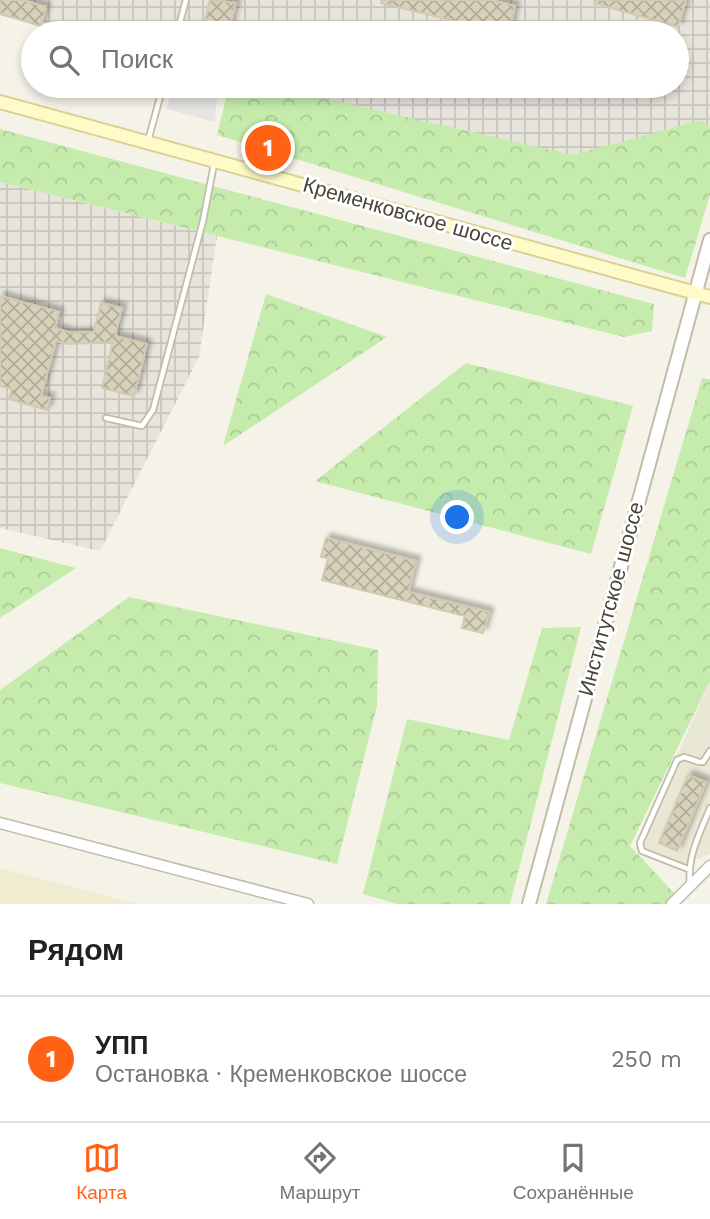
<!DOCTYPE html>
<html lang="ru">
<meta charset="utf-8">
<style>
body{margin:0;font-family:"Work Sans",sans-serif;background:#f2f2f2;color:#202124}
.you{position:absolute;left:458px;top:518px;width:24px;height:24px;margin:-18px;border:5px solid #fff;border-radius:50%;background:#1a73e8;box-shadow:0 0 0 10px #1a73e833}
.badge{display:grid;place-items:center;width:46px;height:46px;border-radius:50%;background:#ff6115;color:#fff;font-size:23px;font-weight:700}
.pin{position:absolute;translate:-50% -50%;border:4px solid #fff;box-shadow:0 2px 7px #0006}
.list{margin:0;padding:0;list-style:none}
h2{display:flex;justify-content:space-between;align-items:center;height:91px;margin:0;padding:0 28px;font-size:30px}
h2 small{font-size:23px;font-weight:400;color:#757577}
.list li{display:grid;grid-template-columns:46px 1fr auto;gap:21px;align-items:center;box-sizing:border-box;height:126px;padding:0 28px;border-top:2px solid #e0e0e0}
.list b{display:block;font-size:26px;white-space:nowrap}
.list p{margin:0;font-size:23px;white-space:nowrap;color:#757577}
.list em{font-size:23px;font-style:normal;color:#757577}
.icon{flex:none;width:38px;height:38px;fill:none;stroke:currentColor;stroke-width:2;stroke-linecap:round;stroke-linejoin:round}
.map{position:relative;flex:none;width:710px;height:904px;overflow:hidden}
.search{position:absolute;background:#fff;box-shadow:0 4px 10px #0003;left:21px;right:21px;top:21px;height:77px;display:flex;align-items:center;gap:18px;box-sizing:border-box;padding:0 24px;border-radius:38px;color:#757577;font-size:26px}
.sheet{height:217px;background:#fff}
nav{display:flex;justify-content:space-around;align-items:center;box-sizing:border-box;height:98px;border-top:2px solid #e0e0e0;background:#fff;font-size:19px;color:#757577}
nav a{display:grid;justify-items:center;gap:4px}
nav .on{color:#ff6115}
.map>svg:first-child{display:block}
</style>
<div class="map">
<svg width="710" height="904" viewBox="0 0 710 904">
<defs>
<pattern id="industrial-grid" width="8" height="8" patternUnits="userSpaceOnUse" patternTransform="scale(1.75)"><rect width="8" height="8" fill="#e7e4dc"/><path d="M0 4h8M4 0v8" fill="none" stroke="#c8c5bd"/></pattern>
<pattern id="forest-crowns" width="20" height="18" patternUnits="userSpaceOnUse" patternTransform="scale(1.75)"><rect width="20" height="18" fill="#c5ecad"/><path d="M2 6a3 3 0 1 1 6 0M12 15a3 3 0 1 1 6 0" fill="none" stroke="#abcc95"/></pattern>
<pattern id="building-cross-hatch" width="8" height="8" patternUnits="userSpaceOnUse" patternTransform="scale(1.75)"><rect width="8" height="8" fill="#d8d2bc"/><path d="M0 0l8 8M0 8l8-8" fill="none" stroke="#b1ac9a"/></pattern>
<filter id="shadow"><feDropShadow dx="4.5" dy="-4.5" stdDeviation="2" flood-color="#0004"/></filter>
</defs>
<rect width="100%" height="100%" fill="#f5f3e8"/>
<path fill="#e9e7d5" d="M710,682V854L674,868L635,849Z"/>
<path fill="url(#industrial-grid)" d="M0,0H710V178L680,210L280,86H677V33H65L0,13Z
M0,182L217,236L199,357L100,551L0,528Z"/>
<path fill="#efecd0" d="M0,868L138,904H0Z"/>
<path fill="url(#forest-crowns)" d="M229,86H271L573,155L701,120L710,127V195L685,278L217,135Z
M0,129L654,304L652,331L624,337L0,182Z
M266,294L387,337L223,446Z
M466,363L633,406L591,554L315,481Z
M702,378L710,379V681L630,846L676,895L666,904H546Z
M0,548L76,568L0,618Z
M129,597L378,650L377,706L337,864L0,783V690Z
M581,627L510,904H397L363,894L407,719L509,740L542,628Z"/>
<path fill="#e6e4e0" d="M172,86H218L215,122L167,109Z"/>
<path fill="url(#building-cross-hatch)" stroke="#d3cbaf" stroke-width="2" filter="url(#shadow)" d="M0,0H22L46,7L41,26L0,14Z
M210,0L236,3L228,33H202Z
M382,0H491L515,6L509,33H504L381,3Z
M594,0H686L678,27L594,3Z
M0,296L59,312L55,328L71,333L94,332L101,303L122,308L115,336L147,344L134,396L102,388L113,342L68,344L56,341L41,396L50,398L47,410L9,399L12,389L0,386Z
M326,538L416,561L408,592L489,612L483,633L462,628L465,616L322,580L328,558L321,557Z
M688,775L706,782L677,851L659,843Z"/>
<g fill="none" stroke-linecap="round" stroke-linejoin="round">
<g stroke="#c1bda9" stroke-width="8">
<path id="service" d="M177,33L186,0
M148,141L163,86
M106,418L142,426L153,410L203,221L214,164
M688,869L642,851L640,843L677,760L684,757L699,762H703L710,751
M690,885C687,857 699,835 710,808"/>
</g>
<g stroke="#c1bda9" stroke-width="13">
<path id="minor" d="M0,823L308,904
M672,904L710,866"/>
</g>
<g stroke="#c1bda9" stroke-width="16">
<path id="tertiary" d="M529,904L710,240"/>
</g>
<g stroke="#d9d294" stroke-width="16">
<path id="secondary" d="M0,102L710,297"/>
</g>
<use href="#service" stroke="#fff" stroke-width="4.5"/>
<use href="#minor" stroke="#fff" stroke-width="10"/>
<use href="#tertiary" stroke="#fff" stroke-width="12"/>
<use href="#secondary" stroke="#fffbc8" stroke-width="12"/>
</g>
<g text-anchor="middle" stroke-width="6" stroke-linejoin="round" paint-order="stroke">
<g font-size="21" fill="#494536" stroke="#fff">
<text transform="translate(408 214) rotate(16)" y="7">Кременковское шоссе</text>
<text transform="translate(611 599) rotate(-75)" y="7">Институтское шоссе</text>
</g>
</g>
</svg>
<div class="you"></div>
<div class="pin badge" style="left:268px;top:148px">1</div>
<div class="search"><svg class="icon" aria-label="search" viewBox="0 0 24 24"><circle cx="10" cy="10" r="6"/><path d="M15 15l6 6"/></svg>Поиск</div>
</div>
<section class="sheet">
<h2>Рядом<small></small></h2>
<ul class="list">
<li><span class="badge">1</span><div><b>УПП</b><p>Остановка · Кременковское шоссе</p></div><em>250 m</em></li>
</ul>
</section>
<nav>
<a class="on"><svg class="icon" aria-label="map" viewBox="0 0 24 24"><path d="M3 6l6-2 6 2 6-2v14l-6 2-6-2-6 2zM9 4v14M15 6v14"/></svg>Карта</a>
<a><svg class="icon" aria-label="directions" viewBox="0 0 24 24"><path d="M12 3l9 9-9 9-9-9zM9 14v-3h6M13 9l2 2-2 2"/></svg>Маршрут</a>
<a><svg class="icon" aria-label="saved" viewBox="0 0 24 24"><path d="M7 4h10v16l-5-4-5 4z"/></svg>Сохранённые</a>
</nav>
